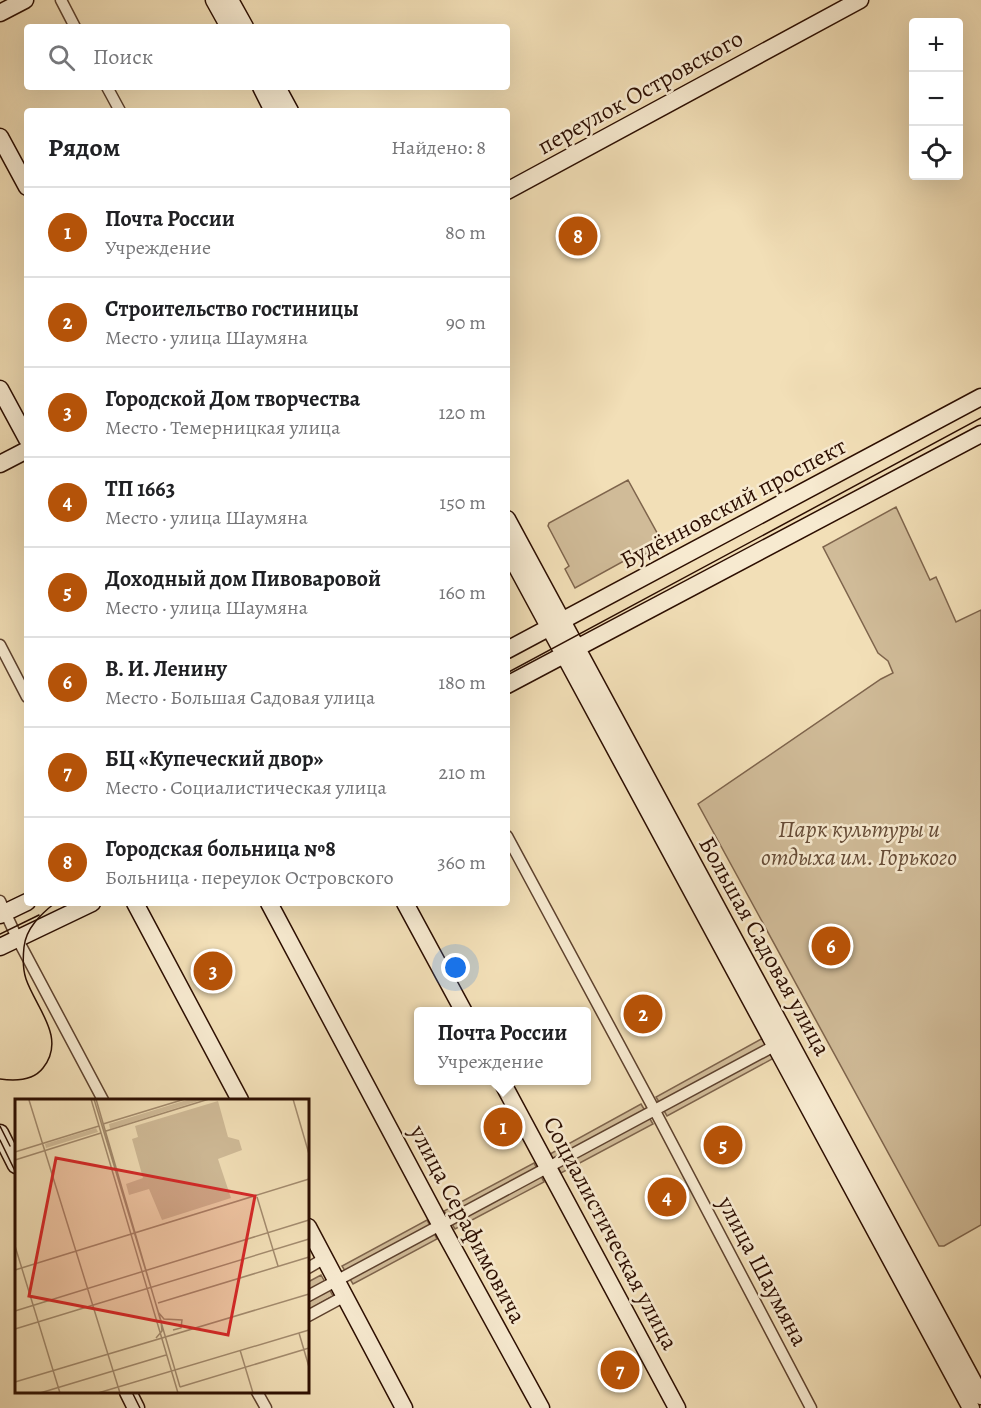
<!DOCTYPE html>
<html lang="ru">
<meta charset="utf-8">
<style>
body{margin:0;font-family:Alegreya,serif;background:#f2f2f2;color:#202124}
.controls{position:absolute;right:18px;top:18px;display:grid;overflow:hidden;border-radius:6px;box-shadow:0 6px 24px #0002}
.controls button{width:54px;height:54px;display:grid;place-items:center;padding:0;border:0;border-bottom:2px solid #e0e0e0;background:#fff;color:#202124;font:30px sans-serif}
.you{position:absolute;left:456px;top:968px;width:21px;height:21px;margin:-15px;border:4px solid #fff;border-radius:50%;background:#1a73e8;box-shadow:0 0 0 9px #1a73e833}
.badge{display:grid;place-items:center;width:39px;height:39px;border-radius:50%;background:#b45309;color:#fff;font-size:20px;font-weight:700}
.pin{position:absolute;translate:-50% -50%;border:3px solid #fff;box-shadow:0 2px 6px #0006}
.popup{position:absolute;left:414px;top:1007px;width:177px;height:78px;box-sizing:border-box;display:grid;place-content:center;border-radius:6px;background:#fff;filter:drop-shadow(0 2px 4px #0005);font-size:20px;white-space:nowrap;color:#757577}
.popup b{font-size:22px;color:#202124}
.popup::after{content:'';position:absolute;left:50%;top:100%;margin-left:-12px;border:12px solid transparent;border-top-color:#fff}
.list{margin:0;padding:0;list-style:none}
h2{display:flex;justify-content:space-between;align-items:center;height:78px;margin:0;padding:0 24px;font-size:26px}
h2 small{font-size:20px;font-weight:400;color:#757577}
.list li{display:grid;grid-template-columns:39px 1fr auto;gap:18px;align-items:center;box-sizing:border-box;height:90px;padding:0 24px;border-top:2px solid #e0e0e0}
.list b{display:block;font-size:22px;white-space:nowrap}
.list p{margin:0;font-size:20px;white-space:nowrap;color:#757577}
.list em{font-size:20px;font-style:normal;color:#757577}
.icon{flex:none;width:33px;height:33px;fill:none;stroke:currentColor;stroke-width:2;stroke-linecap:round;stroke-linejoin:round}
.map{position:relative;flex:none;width:981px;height:1408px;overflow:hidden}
.search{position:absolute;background:#fff;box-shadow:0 6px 24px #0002;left:24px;top:24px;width:486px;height:66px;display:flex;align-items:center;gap:15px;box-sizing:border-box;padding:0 21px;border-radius:6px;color:#757577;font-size:22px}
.panel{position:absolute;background:#fff;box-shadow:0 6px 24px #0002;left:24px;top:108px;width:486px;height:798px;border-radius:6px}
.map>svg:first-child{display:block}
</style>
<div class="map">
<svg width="981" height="1408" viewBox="0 0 981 1408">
<rect width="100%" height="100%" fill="#f2dfb7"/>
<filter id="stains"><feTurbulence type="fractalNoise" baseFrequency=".00333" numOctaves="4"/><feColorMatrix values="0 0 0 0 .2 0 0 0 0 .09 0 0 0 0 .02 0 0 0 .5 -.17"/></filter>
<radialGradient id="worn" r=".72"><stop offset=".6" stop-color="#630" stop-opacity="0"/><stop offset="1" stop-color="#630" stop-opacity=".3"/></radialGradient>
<path fill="#d0bb98" stroke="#7e644c" stroke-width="1.5" d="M628,480L661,540L650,546L658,547L638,558L631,557L575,588L565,569L569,566L548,526L549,523Z
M896,507L930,580L936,577L956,622L981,610V1225L944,1246H939L698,804L881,679L893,673L888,661L878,653L823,547Z
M763,1038L774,1058L667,1116L656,1097Z
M641,1104L653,1124L561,1173L550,1154Z
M534,1163L544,1182L455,1229L444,1211Z
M427,1220L437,1239L353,1284L342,1266Z
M321,1275L333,1296L308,1310V1282Z"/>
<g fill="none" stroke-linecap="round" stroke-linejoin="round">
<g stroke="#5e422e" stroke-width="13">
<path id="street" d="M61,0L75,27
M107,87L120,111
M0,645L27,697
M507,836L655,1111L811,1408
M0,901L18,940L103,1100
M308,1268L325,1258
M308,1296L776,1045
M308,1316L345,1296
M257,1392L266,1408"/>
</g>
<g stroke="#2c0e01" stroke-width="19">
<path id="secondary" d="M214,0L229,27
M230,0L245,27
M0,13L25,0
M261,87L273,111
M277,87L290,111
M0,137L27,187
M507,191L860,0
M0,389L27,439
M0,464L27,450
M507,519L981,1396
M507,549L971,1408
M507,650L981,397
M507,685L981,434
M135,903L240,1100
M269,903L446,1235L541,1408
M405,903L464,1012
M0,915L27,902
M0,947L92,903
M501,1080L677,1408
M0,1133L16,1165
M308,1227L404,1408
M128,1392L136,1408"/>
</g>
<use href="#street" stroke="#f7ead0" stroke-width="10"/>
<use href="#secondary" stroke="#f7ead0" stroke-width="16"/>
<path stroke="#2c0e01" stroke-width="1.5" d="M507,673L981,418
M0,934L39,915
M0,1079C14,1081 33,1081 43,1068C67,1038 36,1008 26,979C23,970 23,956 24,947C26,928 41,914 55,903
M0,1126L10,1146
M0,1140L16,1173
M132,1392L140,1408"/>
</g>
<g text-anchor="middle" stroke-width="5" stroke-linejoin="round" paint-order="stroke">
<g font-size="24" fill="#2c0e01" stroke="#f7ead0">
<text transform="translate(640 92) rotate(-29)" y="8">переулок Островского</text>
<text transform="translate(733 503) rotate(-28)" y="8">Будённовский проспект</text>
<text transform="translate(765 946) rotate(61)" y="8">Большая Садовая улица</text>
<text transform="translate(468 1224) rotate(62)" y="8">улица Серафимовича</text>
<text transform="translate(611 1233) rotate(62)" y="8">Социалистическая улица</text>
<text transform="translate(763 1271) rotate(62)" y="8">улица Шаумяна</text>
</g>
<g font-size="24" font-style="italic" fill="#654b36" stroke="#f7ead0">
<text x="859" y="837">Парк культуры и<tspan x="859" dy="28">отдыха им. Горького</tspan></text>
</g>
</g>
<g transform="translate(15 1099)">
<rect width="294" height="294" fill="#f2dfb7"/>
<path d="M175,0H190L95,30L94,25ZM203,2L213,38L224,41L227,51L203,60L216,99L147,121L134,90L114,96L111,85L128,79L117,40L123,38L120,27ZM81,29L83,33L31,49L30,45Z" fill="#d0bb98"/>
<path fill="none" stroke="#a38b6e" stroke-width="1.5" d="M76,0L163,294M79,0L146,222L147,232L141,239M81,0L165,288M278,0L294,55M14,1L105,294M88,25L170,0M91,32L194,0M0,53L84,27M0,61L86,34M242,98L263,167M0,147L45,294M0,171L294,80M143,204L294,158M0,212L294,121M143,213L149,220L167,221L166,229L158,231M0,230L294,140M284,234L294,268M225,251L238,294M0,283L294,195M0,283L294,195M165,288L294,249M25,294L151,256M83,294L294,231"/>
<path fill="#d62828" fill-opacity="0.15" stroke="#d62828" stroke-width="3" d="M41,59L240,97L213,236L14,197Z"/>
<rect width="294" height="294" fill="none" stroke="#2c0e01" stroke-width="3"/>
</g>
<rect width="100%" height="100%" filter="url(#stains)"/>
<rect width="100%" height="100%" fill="url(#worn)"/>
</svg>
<div class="controls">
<button>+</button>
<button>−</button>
<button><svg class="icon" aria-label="locate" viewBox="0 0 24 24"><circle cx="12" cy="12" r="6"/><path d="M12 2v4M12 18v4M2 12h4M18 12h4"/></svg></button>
</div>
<div class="you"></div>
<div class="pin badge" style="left:503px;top:1127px">1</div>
<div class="popup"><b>Почта России</b>Учреждение</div>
<div class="pin badge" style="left:643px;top:1014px">2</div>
<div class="pin badge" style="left:213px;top:971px">3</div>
<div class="pin badge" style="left:667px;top:1197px">4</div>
<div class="pin badge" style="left:723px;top:1145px">5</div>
<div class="pin badge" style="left:831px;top:946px">6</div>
<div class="pin badge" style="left:620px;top:1370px">7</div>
<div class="pin badge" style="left:578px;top:236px">8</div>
<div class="search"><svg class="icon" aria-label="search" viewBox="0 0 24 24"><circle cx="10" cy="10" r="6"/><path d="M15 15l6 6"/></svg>Поиск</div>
<section class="panel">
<h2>Рядом<small>Найдено: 8</small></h2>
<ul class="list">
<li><span class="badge">1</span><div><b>Почта России</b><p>Учреждение</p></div><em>80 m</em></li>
<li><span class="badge">2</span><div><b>Строительство гостиницы</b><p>Место · улица Шаумяна</p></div><em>90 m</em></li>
<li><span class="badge">3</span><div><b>Городской Дом творчества</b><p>Место · Темерницкая улица</p></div><em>120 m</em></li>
<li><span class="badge">4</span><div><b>ТП 1663</b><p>Место · улица Шаумяна</p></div><em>150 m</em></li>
<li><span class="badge">5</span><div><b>Доходный дом Пивоваровой</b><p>Место · улица Шаумяна</p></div><em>160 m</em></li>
<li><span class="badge">6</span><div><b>В. И. Ленину</b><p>Место · Большая Садовая улица</p></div><em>180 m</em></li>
<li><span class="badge">7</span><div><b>БЦ «Купеческий двор»</b><p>Место · Социалистическая улица</p></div><em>210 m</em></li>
<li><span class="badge">8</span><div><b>Городская больница №8</b><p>Больница · переулок Островского</p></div><em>360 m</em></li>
</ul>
</section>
</div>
